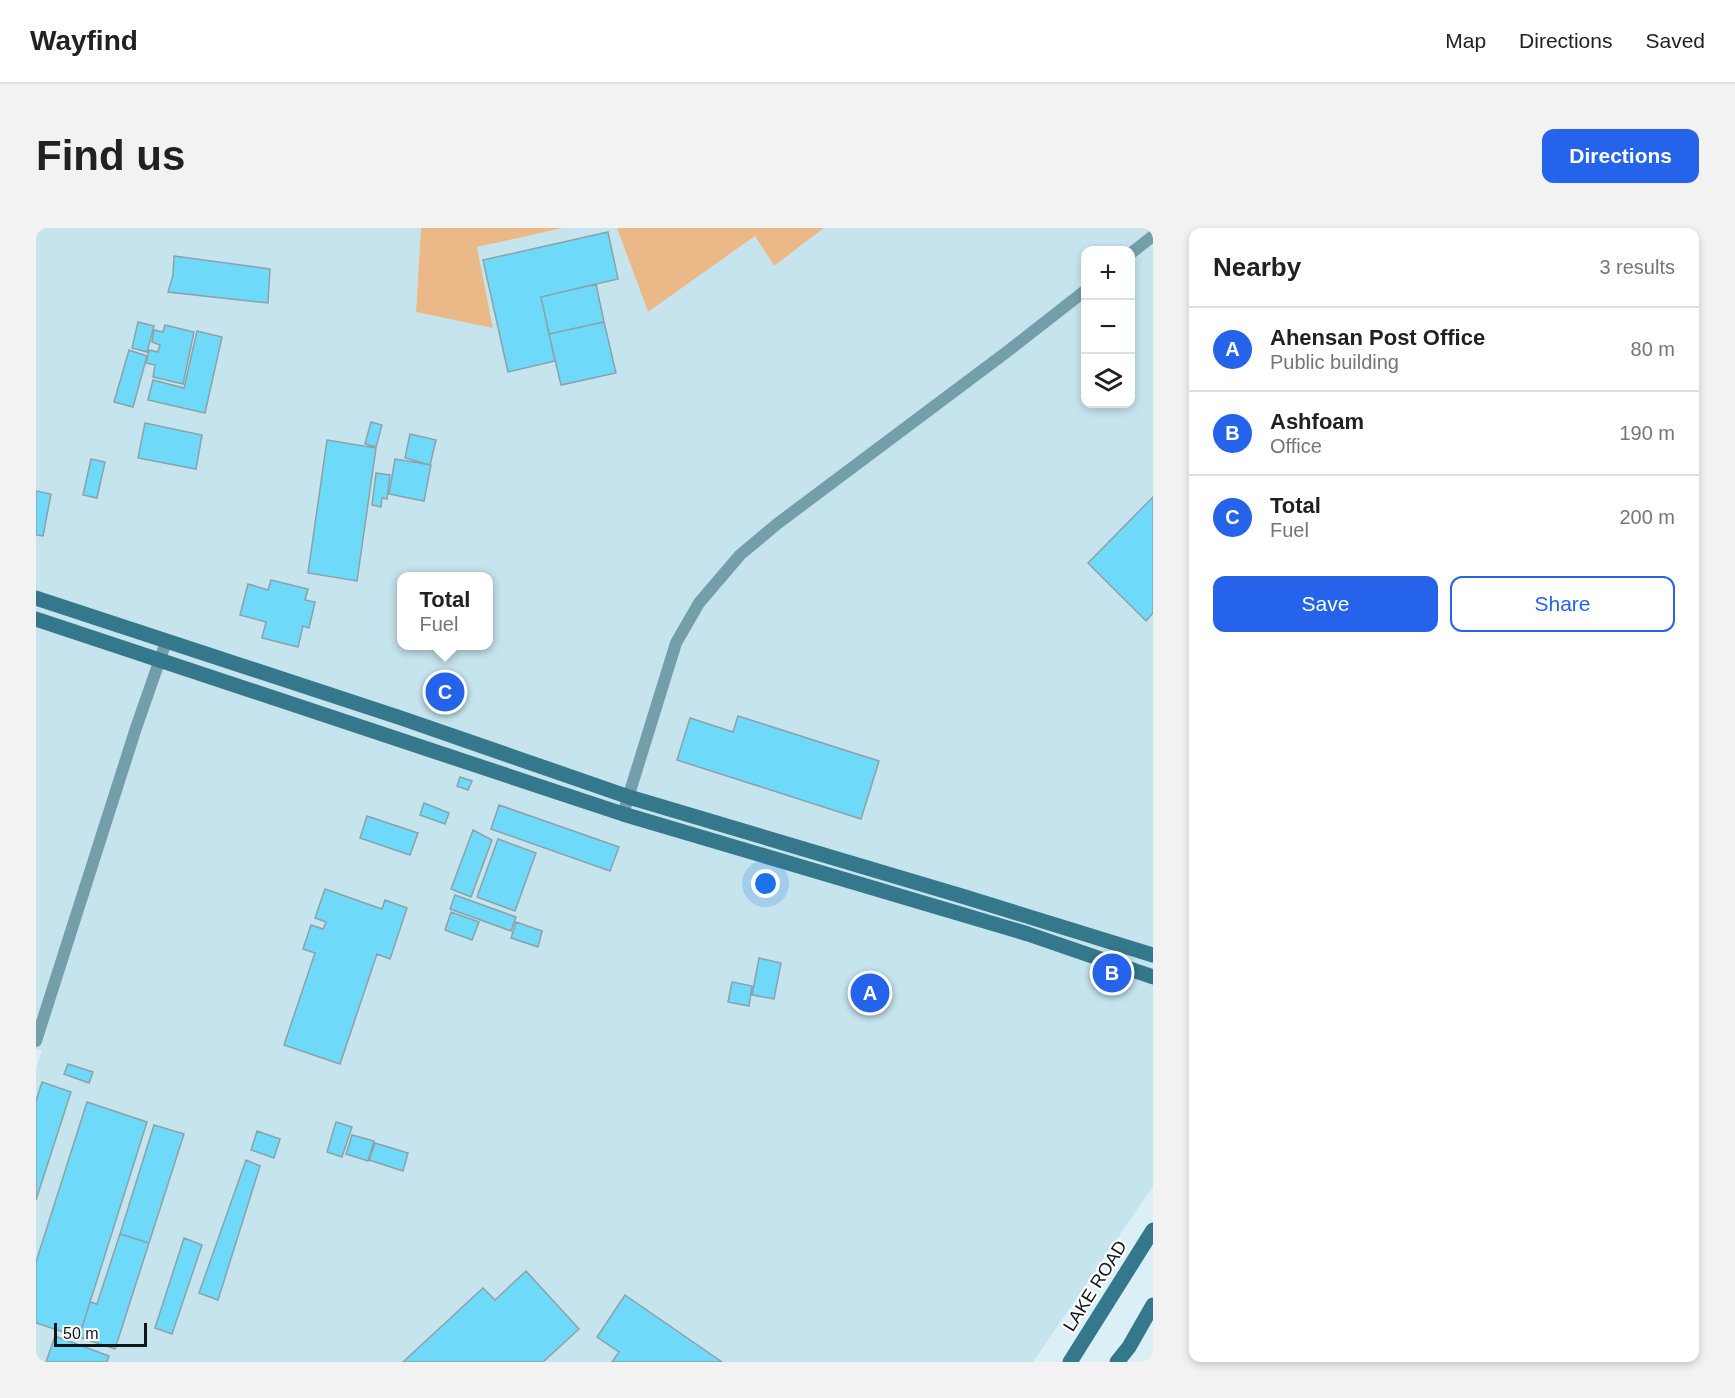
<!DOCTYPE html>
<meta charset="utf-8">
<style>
body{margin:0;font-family:Helvetica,sans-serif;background:#f2f2f2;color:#202124}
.controls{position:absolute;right:18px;top:18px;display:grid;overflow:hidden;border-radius:12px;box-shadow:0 3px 9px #0003}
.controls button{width:54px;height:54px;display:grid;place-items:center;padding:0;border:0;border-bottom:2px solid #e0e0e0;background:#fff;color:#202124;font:30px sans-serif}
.scale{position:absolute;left:18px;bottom:15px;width:93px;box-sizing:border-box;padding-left:6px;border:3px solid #0f1619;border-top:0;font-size:16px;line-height:21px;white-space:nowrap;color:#0f1619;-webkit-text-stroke:4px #fff;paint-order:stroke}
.you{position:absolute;left:730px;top:656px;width:21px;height:21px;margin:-15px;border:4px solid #fff;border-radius:50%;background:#1a73e8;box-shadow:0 0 0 9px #1a73e833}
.badge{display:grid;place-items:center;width:39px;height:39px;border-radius:50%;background:#2563eb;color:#fff;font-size:20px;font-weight:700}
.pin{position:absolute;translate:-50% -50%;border:3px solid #fff;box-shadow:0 2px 6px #0006}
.popup{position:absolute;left:361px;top:344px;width:96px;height:78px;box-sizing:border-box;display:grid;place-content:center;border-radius:12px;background:#fff;filter:drop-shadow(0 2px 4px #0005);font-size:20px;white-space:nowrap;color:#757577}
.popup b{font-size:22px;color:#202124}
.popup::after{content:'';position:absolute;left:50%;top:100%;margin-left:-12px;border:12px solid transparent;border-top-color:#fff}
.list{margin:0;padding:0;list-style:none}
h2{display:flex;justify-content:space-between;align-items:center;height:78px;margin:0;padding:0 24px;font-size:26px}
h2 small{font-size:20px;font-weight:400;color:#757577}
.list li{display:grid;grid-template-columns:39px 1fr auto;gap:18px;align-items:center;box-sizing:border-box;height:84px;padding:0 24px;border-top:2px solid #e0e0e0}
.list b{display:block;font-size:22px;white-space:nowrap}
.list p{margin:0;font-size:20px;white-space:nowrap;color:#757577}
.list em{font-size:20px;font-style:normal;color:#757577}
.actions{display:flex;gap:12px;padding:18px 24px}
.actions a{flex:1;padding:14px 0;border:2px solid #2563eb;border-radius:12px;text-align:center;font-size:21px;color:#2563eb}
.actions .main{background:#2563eb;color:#fff}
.icon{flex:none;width:33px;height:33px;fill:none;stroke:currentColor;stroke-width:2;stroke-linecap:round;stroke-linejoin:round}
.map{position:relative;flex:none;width:1117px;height:1134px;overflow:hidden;border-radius:12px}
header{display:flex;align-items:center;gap:36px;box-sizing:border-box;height:84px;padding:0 30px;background:#fff;border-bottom:2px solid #e0e0e0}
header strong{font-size:28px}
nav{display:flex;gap:33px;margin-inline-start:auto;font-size:21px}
.intro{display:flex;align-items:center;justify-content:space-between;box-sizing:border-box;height:144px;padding:0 36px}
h1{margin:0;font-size:42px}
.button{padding:15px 27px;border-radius:12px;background:#2563eb;color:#fff;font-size:21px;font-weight:700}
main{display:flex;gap:36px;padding:0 36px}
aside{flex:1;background:#fff;border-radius:12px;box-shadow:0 3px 9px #0003}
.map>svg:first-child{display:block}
</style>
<header>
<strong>Wayfind</strong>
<nav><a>Map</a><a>Directions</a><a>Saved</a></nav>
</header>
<div class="intro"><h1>Find us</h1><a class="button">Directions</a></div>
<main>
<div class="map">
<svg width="1117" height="1134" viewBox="0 0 1117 1134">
<rect width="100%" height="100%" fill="#daeff6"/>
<path fill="#c5e4ed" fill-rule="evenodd" d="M0,0H385L380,84L457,99L441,19L527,0H581L612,84L719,8L738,38L788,0H1117V958L997,1134H0V840L6,822L0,821ZM1050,22H1094V176H1050ZM366,348H452V418H366Z"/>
<path fill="#ebb988" d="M385,0H527L441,19L457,100L380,84Z
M581,0H788L738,38L719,8L612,84Z"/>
<path fill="#6ed9f8" stroke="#8da1a8" stroke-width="1.5" d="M572,4L582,51L505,69L519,133L472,144L447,32Z
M138,28L234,41L232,75L132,64L137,47Z
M560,56L568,94L513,106L505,69Z
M102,94L118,98L111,124L96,120Z
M568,94L580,145L525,157L513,106Z
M129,97L158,104L147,156L117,149L119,137L110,135L113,122L122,124L124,117L116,114L118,102L127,104Z
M161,103L186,109L169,185L112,172L117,152L148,160Z
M93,122L111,128L97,179L78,174Z
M335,194L346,197L340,219L329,216Z
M109,195L166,207L160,241L102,230Z
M374,206L400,212L394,237L369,230Z
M291,212L340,220L321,353L272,345Z
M55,231L69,234L61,270L47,267Z
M359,231L395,237L388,273L353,266Z
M340,245L354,247L351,271L346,270L345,279L336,277Z
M0,263L15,266L7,308L0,307Z
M1117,269V385L1110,393L1052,335Z
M235,352L272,361L269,372L279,374L273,400L267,398L262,419L226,410L230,394L204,387L212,356L232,362Z
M702,488L843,533L825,591L641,532L654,490L697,504Z
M424,549L436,553L432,562L421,558Z
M388,575L413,585L409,596L384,587Z
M463,577L583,619L574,643L455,601Z
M331,588L382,605L374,627L324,610Z
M437,602L456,612L435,669L415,661Z
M462,611L500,625L479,683L441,669Z
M289,661L346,681L349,672L371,680L354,731L341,726L304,836L248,817L279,725L267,721L275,697L287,701L290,694L279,690Z
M419,667L480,689L475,703L414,681Z
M415,684L443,694L436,712L409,702Z
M480,694L506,703L502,719L475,710Z
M723,730L745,735L738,771L716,767Z
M696,754L716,758L713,778L692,774Z
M32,836L57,844L53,855L28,846Z
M6,854L35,864L0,972V873Z
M51,874L111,894L43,1109L0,1095V1034Z
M300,894L316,899L306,929L291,924Z
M118,897L148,906L113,1015L84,1006Z
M221,903L244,911L238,930L215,922Z
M316,907L338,913L332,933L310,926Z
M339,915L372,925L367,943L333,932Z
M210,932L224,938L182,1072L163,1065Z
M84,1006L113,1015L79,1121L43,1109L54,1074L61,1076Z
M148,1010L166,1017L136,1106L119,1100Z
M490,1043L543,1101L507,1134H367L447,1060L459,1072Z
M589,1067L686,1134H576L583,1124L561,1109Z
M19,1108L73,1128L71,1134H10Z"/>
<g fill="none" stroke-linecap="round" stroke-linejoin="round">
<path stroke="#759eab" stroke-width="12" d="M1094,26L1117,8
M587,586L640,415L663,375L704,327L741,296L972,123L1050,62
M0,813L100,500L130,414"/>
<path stroke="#35788b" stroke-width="15" d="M0,370L365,490L593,569L929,669L1117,727
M0,391L587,586L992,706L1117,749
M1034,1134L1117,1002
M1081,1134L1093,1119L1117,1077"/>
</g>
<g text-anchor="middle" stroke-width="4.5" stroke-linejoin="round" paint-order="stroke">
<g font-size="18" fill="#0f1619" stroke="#fff">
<text transform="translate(1059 1058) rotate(-58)" y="6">LAKE ROAD</text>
</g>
</g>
</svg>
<div class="controls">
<button>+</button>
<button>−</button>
<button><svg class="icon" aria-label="layers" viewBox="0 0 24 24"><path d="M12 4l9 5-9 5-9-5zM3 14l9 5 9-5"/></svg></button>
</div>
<div class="scale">50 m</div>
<div class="you"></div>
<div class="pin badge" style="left:834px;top:765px">A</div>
<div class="pin badge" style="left:1076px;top:745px">B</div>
<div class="pin badge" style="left:409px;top:464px">C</div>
<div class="popup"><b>Total</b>Fuel</div>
</div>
<aside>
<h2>Nearby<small>3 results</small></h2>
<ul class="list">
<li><span class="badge">A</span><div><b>Ahensan Post Office</b><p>Public building</p></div><em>80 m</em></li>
<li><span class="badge">B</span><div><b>Ashfoam</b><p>Office</p></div><em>190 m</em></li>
<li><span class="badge">C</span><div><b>Total</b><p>Fuel</p></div><em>200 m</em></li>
</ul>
<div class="actions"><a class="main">Save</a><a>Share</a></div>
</aside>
</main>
